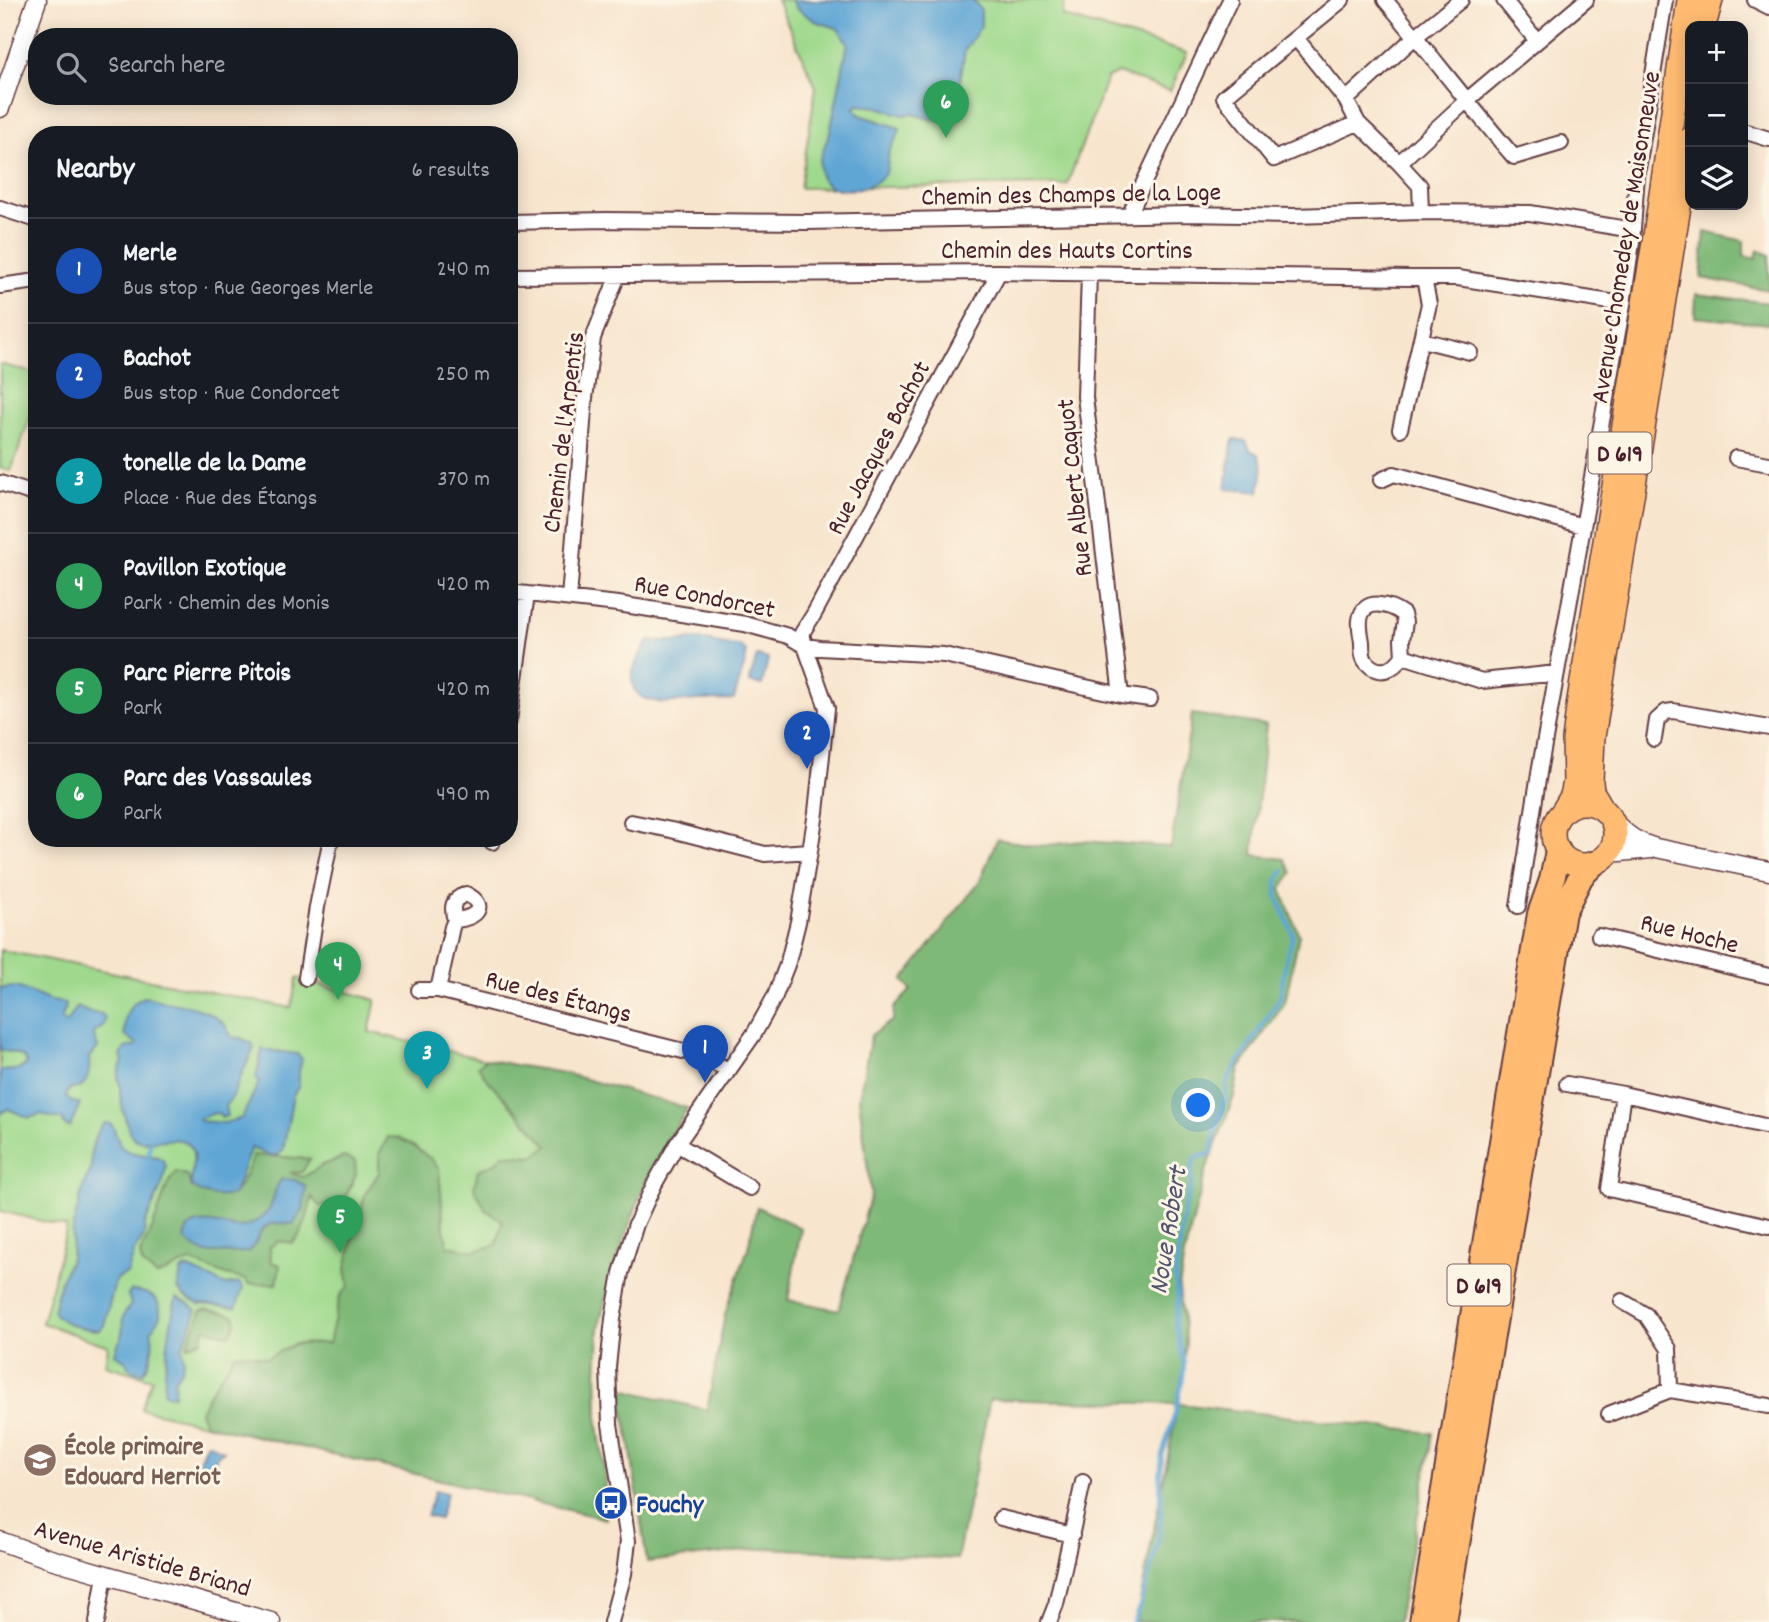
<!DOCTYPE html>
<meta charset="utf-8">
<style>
body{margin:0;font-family:Dekko,sans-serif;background:#242831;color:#f1f3f6}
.controls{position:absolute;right:21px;top:21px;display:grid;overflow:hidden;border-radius:14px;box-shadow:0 4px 18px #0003}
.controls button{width:63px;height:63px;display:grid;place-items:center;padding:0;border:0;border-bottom:2px solid #363941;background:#171b24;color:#f1f3f6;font:35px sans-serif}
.you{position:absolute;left:1199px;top:1106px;width:24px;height:24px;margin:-18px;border:5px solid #fff;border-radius:50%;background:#1a73e8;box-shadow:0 0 0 10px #1a73e833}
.badge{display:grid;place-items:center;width:46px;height:46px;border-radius:50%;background:#1a73e8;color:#fff;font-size:23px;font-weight:700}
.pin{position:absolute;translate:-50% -58px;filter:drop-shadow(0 2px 4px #0008)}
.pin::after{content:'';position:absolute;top:37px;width:24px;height:21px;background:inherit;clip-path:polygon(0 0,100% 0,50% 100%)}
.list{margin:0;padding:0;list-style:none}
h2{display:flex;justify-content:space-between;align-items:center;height:91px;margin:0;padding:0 28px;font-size:30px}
h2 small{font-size:23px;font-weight:400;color:#9ea1a6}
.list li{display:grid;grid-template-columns:46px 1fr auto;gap:21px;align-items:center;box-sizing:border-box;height:105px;padding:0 28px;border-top:2px solid #363941}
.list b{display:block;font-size:26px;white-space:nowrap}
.list p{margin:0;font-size:23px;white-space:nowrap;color:#9ea1a6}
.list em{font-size:23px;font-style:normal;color:#9ea1a6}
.icon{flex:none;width:38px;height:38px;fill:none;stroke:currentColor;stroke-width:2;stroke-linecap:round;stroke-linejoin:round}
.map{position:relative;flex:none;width:1769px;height:1622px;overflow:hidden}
.search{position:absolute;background:#171b24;box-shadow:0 4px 18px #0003;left:28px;top:28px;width:490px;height:77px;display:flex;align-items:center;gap:18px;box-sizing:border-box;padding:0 24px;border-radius:28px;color:#9ea1a6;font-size:26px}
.panel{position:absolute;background:#171b24;box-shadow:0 4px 18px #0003;left:28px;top:126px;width:490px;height:721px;border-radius:28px}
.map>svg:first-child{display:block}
</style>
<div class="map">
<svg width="1769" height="1622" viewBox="0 0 1769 1622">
<rect width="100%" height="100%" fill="#fcf5e5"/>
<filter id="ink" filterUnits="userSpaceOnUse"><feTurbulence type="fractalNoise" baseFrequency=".0143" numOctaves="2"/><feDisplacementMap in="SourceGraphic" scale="14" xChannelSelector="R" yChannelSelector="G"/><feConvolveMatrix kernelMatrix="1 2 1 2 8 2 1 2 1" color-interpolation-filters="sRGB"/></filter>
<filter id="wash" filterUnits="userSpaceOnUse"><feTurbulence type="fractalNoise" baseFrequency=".00686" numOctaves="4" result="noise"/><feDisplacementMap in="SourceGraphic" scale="28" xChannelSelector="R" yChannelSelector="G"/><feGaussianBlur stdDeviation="1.57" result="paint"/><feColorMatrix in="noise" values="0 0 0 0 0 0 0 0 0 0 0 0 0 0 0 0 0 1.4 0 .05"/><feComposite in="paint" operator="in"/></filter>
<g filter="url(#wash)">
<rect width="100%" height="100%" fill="#f8e5ce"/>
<path fill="#9fd98d" stroke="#747c5c" stroke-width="2" d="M777,0H1065L1062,16L1187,53L1170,91L1118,73L1107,78L1067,185L800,188L816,87Z
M0,364L37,374V398L11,471L0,468Z
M0,950L291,1008L297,978L376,1000L369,1032L687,1108L646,1180L610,1279L599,1326L597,1374L598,1427L605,1473L606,1519L141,1409L152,1379L105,1365L108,1346L42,1323L67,1227L0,1211Z"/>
<path fill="#7fb978" stroke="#646c52" stroke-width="2" d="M1705,232L1744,241V256L1756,259L1758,250L1769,255V290L1701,278Z
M1696,294L1769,303V324L1695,317Z
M1192,714L1266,725L1253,855L1285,859L1292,873L1281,889L1299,935L1285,1002L1239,1069L1234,1096L1206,1171L1184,1255L1179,1288L1186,1341L1179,1404L1433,1433L1398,1622H1136L1178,1404L990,1399L957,1559L770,1548L647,1562L629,1438L619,1388L707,1410L725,1315L748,1248L757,1207L801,1228L788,1300L839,1310L871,1194L859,1099L871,1035L893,1020L894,1008L911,990L903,980L980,881L997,839L1040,846L1082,841L1171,847Z
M486,1059L514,1065L564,1073L687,1108L646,1180L610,1279L599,1326L597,1374L598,1427L605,1473L606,1519L205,1424L200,1411L208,1395L235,1354L246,1353L267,1358L294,1344L329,1343L340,1296L349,1286L346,1269L352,1239L357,1228L365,1194L379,1173V1154L388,1137L399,1138L415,1147L431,1159L439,1169L444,1230L448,1246L473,1251L496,1245L503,1221L486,1210L474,1188L478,1170L495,1163L503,1154L533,1156L548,1146L485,1077L478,1066Z
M254,1155L310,1159L302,1172L290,1173L303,1177L323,1165L344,1157L355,1161L356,1175L343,1202L319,1206L312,1197C308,1214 305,1231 293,1243L279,1241L270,1247L271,1262L280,1265L277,1284H248L246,1280L226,1275L190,1261L157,1276L142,1264L140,1253L152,1229L168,1183L176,1172L187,1175L191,1186C199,1188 223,1197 230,1195C240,1192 250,1165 254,1155Z
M207,1309L234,1315L236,1322L230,1335L204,1329L202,1340L187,1346L191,1334L202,1310Z"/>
<path fill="#5fa6d5" stroke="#546280" stroke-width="2" d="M792,0H970L975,2L981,10V26L965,50L958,93L953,106L943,118L933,120L913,114L903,115L877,107L858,105L854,109L860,115L900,128C899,138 892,143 889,152C887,160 889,167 885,174C874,189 845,193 829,186C828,185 821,179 821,179L819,161L830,132L848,43L837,28L815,21L796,8Z
M1234,439L1246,441L1250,450L1258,454L1263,468L1259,492L1226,489L1232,443Z
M690,639C703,638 713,642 725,645C730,646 738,644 743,648C747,651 746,654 746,659L734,699C722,702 709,699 696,700C684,701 671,704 658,702C618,697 632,664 649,641C663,639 676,644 690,639Z
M757,656L768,659L762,685L749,682Z
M17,987L51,1001L65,1003L66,1007L61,1019L66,1023L77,1007L88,1012L102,1014L105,1018L104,1026L95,1032L94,1035L98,1048L89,1057C90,1069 90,1079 80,1088L69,1089L66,1096L70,1101L80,1104L70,1127L65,1126L62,1119L57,1118H51L42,1114L29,1118L8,1109L0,1114V1070C9,1071 20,1071 27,1064C24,1052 10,1053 0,1050V988Z
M144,997C153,997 161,1002 171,1003C189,1006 208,1009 223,1023C227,1027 228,1032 232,1037L240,1038L252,1043L254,1049L241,1075L233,1096L225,1106L227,1116L222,1118L219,1113C213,1113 204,1116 199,1119L201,1121L224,1123L242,1118L259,1082L256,1078L262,1049L297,1054L302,1059L299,1072V1086L293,1095L283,1150L278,1155H269L251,1148L234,1194C218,1199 205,1196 192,1187C188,1176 197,1161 192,1150C184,1127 146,1151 133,1137C126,1130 122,1105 120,1095C122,1079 113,1080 123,1062L121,1056L125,1048L136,1046L137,1044L125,1035C123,1018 128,1004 144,997Z
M104,1123H108L112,1125C116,1131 117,1142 122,1147C129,1156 151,1153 162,1159L166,1166L163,1182L145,1224L144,1236L133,1253L134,1254L127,1274L118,1278L115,1283L104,1325L100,1330C84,1329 62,1326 53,1311L61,1280L71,1257L73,1226L85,1181L91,1170V1151L96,1134Z
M282,1179L295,1180L306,1186L303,1210L293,1224C276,1223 266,1220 258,1237C255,1243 254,1248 249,1252L206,1253L196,1248L185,1240L187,1229C206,1212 231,1235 251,1224C257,1221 265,1215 269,1210C275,1200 273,1188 282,1179Z
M187,1268L226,1285L239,1283L243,1288L236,1308L202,1304L200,1305L184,1296L178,1289L181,1271Z
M131,1291C146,1291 162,1297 160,1315C159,1321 154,1325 151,1331C155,1342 151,1363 143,1373L134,1371L128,1367L126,1361L115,1354C116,1347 119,1344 121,1338C125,1324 118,1318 131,1305L128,1295Z
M176,1298L188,1303L197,1310L182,1348C186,1358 182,1371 175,1379L174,1395L168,1396L164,1392C165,1360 169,1329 176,1298Z
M209,1443L224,1451L217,1456L212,1468L209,1470L199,1466L198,1463L206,1444Z
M435,1490L447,1493L439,1519L427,1516Z"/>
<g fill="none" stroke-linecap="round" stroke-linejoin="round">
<path stroke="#5fa6d5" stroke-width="4.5" d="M149,1154L150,1143
M1133,1622L1141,1603L1158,1542L1161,1514L1160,1479L1162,1455L1176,1411L1183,1376L1184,1364L1175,1323L1178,1298L1175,1278L1184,1210L1192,1182L1191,1170L1195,1158L1210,1154L1212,1151L1216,1128L1226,1098L1227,1080L1280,998L1286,959L1292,939V932L1277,896V881L1284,870"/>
</g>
</g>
<g filter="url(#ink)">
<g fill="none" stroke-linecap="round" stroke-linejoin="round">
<g stroke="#643d43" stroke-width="18">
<path id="minor" d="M1342,0L1224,97L1274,159L1358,123L1346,100L1416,36L1461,0
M1385,0C1429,52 1470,106 1514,157L1561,143
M1504,0L1537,41
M1755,0L1769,7
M1296,38L1346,100
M1358,123L1399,163L1420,186L1421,212
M1743,131L1769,139
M1399,163L1466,101L1586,0
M0,208L37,220
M1133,215L1132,209L1138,195L1230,0
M509,222L606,220L807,222L1188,214L1294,216L1421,212L1530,213L1633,230
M1089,274L1085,397L1121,695
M509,276L999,272L1408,278H1458L1623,304
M0,286L37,281
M1422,340L1470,352
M1400,429L1429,304L1424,278
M1736,458L1769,464
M1381,480L1394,474L1583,526
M0,483L37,495
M509,592L618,604L745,624L788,636L805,646L820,648L944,655L1121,695L1150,699
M569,598L585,398L593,338L618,275
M1403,656L1402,640L1405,622L1403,614C1391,605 1363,596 1360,620C1359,627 1361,635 1362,642C1362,649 1362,658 1367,663C1380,677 1394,669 1403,656L1482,681L1557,673
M509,721L527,594
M1654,739L1657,720L1666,712L1673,711L1769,728
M631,822L671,830L765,854L810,851
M492,842L493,838
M1518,906L1540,767L1623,304L1632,242L1637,175L1665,0
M455,920C451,907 452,899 466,894C490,906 475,919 455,920L452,927L438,990L695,1054L729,1070
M1599,936L1769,976
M306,978L317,907L331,838
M419,990H438
M1567,1084L1623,1094L1769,1127
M1623,1094L1609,1189L1769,1226
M677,1144L750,1188
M1622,1301L1646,1315L1669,1349L1670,1390
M1609,1414L1670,1390L1769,1406
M1001,1518L1072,1535
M97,1622L105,1575
M611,1622L624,1574L628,1541L610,1424L608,1367L613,1319L621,1273L636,1224L654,1185L677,1144L754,1034L775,996L788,962L798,922L810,851L816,812L827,708L805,646L802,633L814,614L999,272
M1049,1622L1056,1604L1083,1482"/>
</g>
<g stroke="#643d43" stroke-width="21">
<path id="tertiary" d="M0,108L37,0
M1613,821C1627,836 1636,842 1656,848L1769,871
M1609,853L1651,849
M0,1541L47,1558L271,1622"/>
</g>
<g stroke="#643d43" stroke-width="26">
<path id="primary" d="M1704,26L1711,0
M1553 834a31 31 0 1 1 62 0a31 31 0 1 1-62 0Z
M1602,808L1592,791L1591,782L1593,737L1690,139
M1563,811L1572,796L1575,782L1574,740L1579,700L1655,236L1689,0"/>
</g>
<g stroke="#643d43" stroke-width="28">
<path id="trunk" d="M1422,1622L1540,914L1552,880L1558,851
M1444,1622L1563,912L1581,876L1593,864"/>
</g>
<use href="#minor" stroke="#fff" stroke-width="14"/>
<use href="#tertiary" stroke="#fff" stroke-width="18"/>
<use href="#primary" stroke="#ffbb71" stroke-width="23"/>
<use href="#trunk" stroke="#ffbb71" stroke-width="24"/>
</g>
</g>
<defs>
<g id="school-disc" transform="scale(1.75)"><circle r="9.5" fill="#8d6e63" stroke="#fcf5e5"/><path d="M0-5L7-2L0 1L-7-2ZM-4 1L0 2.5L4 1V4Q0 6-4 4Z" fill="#fff"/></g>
<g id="bus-disc" transform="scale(1.75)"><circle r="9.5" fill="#1a4fb4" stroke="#fcf5e5"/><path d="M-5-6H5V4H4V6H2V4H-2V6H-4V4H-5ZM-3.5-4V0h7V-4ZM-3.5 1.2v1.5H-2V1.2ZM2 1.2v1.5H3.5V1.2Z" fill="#fff"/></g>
</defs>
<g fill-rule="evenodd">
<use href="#school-disc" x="40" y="1460"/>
<use href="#bus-disc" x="611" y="1503"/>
</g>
<g text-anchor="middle" stroke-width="6" stroke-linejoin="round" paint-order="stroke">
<g fill="#fcf5e5" stroke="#7f5f63" stroke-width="2">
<rect x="1588.5" y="432.5" width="63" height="41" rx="5"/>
<rect x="1447.5" y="1264.5" width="63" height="41" rx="5"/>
</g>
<g font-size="24" font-weight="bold" fill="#4a1f2b">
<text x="1620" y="461">D 619</text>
<text x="1479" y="1293">D 619</text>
</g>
<g font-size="26" fill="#4a1f2b" stroke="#fcf5e5">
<text transform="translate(1071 193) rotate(-1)" y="9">Chemin des Champs de la Loge</text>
<text transform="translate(1624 237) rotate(-81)" y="9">Avenue Chomedey de Maisonneuve</text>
<text x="1067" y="258">Chemin des Hauts Cortins</text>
<text transform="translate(562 432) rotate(-83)" y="9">Chemin de l'Arpentis</text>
<text transform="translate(877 447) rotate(-62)" y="9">Rue Jacques Bachot</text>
<text transform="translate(1073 488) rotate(-96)" y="9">Rue Albert Caquot</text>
<text transform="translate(705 595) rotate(11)" y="9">Rue Condorcet</text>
<text transform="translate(1690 932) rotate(14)" y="9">Rue Hoche</text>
<text transform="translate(559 995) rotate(14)" y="9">Rue des Étangs</text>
<text transform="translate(143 1557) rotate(16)" y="9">Avenue Aristide Briand</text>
</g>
<g font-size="26" font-weight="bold" fill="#785e54" stroke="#fcf5e5" text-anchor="start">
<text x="64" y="1454">École primaire<tspan x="64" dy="30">Edouard Herriot</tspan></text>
</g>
<g font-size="26" font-weight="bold" fill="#164399" stroke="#fcf5e5" text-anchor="start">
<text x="636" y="1512">Fouchy</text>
</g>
<g font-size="28" font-style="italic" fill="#52556f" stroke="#fcf5e5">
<text transform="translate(1166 1230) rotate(-81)" y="10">Noue Robert</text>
</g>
</g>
</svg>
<div class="controls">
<button>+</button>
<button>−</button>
<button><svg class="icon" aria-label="layers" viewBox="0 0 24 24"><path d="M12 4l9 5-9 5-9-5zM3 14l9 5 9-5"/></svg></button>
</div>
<div class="you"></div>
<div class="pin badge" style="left:705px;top:1083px;background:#1a4fb4">1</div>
<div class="pin badge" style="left:807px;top:769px;background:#1a4fb4">2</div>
<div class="pin badge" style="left:427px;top:1089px;background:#0f9aa8">3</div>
<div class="pin badge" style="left:338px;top:1000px;background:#2e9e5b">4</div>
<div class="pin badge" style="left:340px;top:1253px;background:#2e9e5b">5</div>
<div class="pin badge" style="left:946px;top:138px;background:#2e9e5b">6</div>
<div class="search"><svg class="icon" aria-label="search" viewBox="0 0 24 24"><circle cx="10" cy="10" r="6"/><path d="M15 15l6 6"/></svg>Search here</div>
<section class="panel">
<h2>Nearby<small>6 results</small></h2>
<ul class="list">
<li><span class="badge" style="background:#1a4fb4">1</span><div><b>Merle</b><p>Bus stop · Rue Georges Merle</p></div><em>240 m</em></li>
<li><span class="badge" style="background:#1a4fb4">2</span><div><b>Bachot</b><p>Bus stop · Rue Condorcet</p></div><em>250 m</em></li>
<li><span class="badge" style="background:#0f9aa8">3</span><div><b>tonelle de la Dame</b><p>Place · Rue des Étangs</p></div><em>370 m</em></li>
<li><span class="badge" style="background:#2e9e5b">4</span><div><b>Pavillon Exotique</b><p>Park · Chemin des Monis</p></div><em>420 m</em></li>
<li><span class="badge" style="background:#2e9e5b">5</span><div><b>Parc Pierre Pitois</b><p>Park</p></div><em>420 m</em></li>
<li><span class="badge" style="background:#2e9e5b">6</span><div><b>Parc des Vassaules</b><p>Park</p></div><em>490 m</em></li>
</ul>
</section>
</div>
